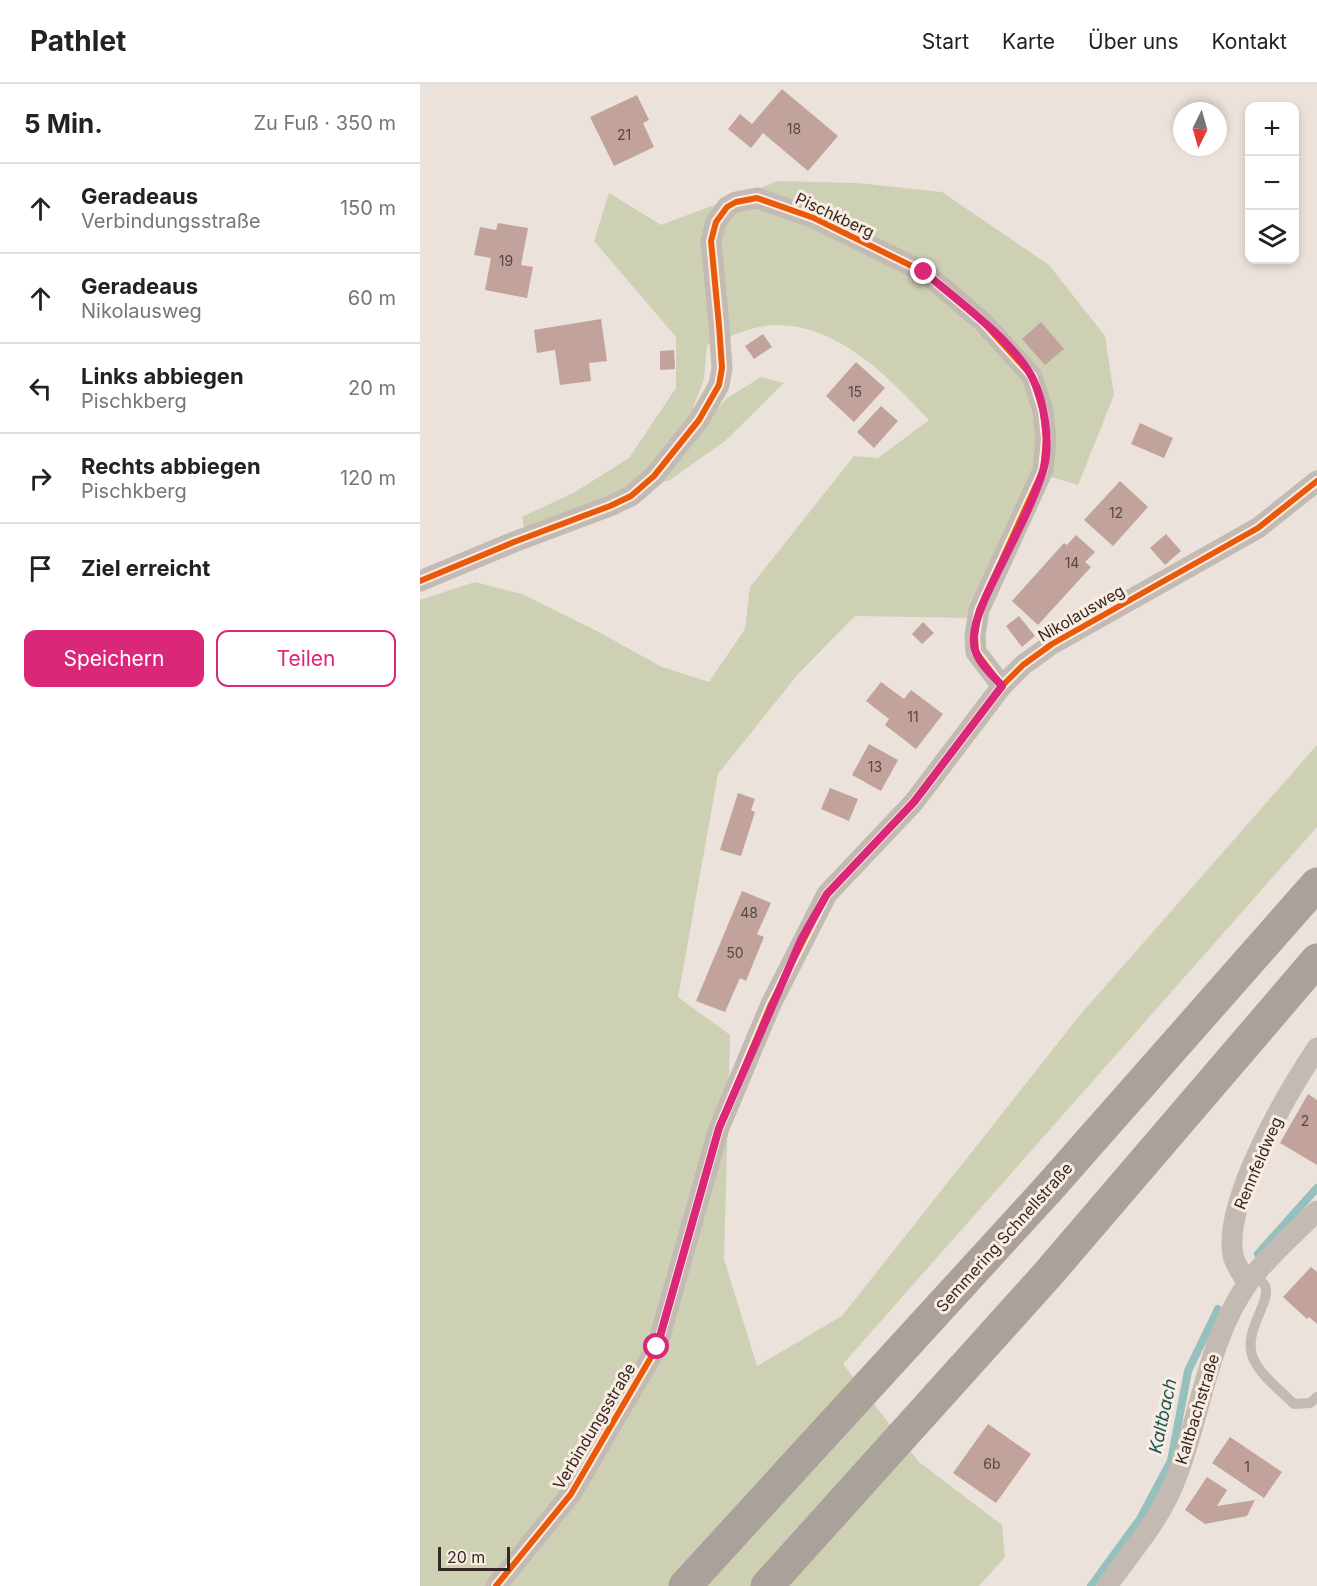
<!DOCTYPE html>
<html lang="de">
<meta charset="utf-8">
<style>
body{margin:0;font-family:Inter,sans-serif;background:#f2f2f2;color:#222}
.controls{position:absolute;right:18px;top:18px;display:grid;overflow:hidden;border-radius:12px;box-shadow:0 3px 9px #0003}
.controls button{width:54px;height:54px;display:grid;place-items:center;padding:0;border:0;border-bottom:2px solid #e0e0e0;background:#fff;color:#222;font:30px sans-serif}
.compass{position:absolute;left:753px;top:18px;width:54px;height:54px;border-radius:50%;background:#fff;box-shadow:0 3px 9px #0003;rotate:185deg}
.scale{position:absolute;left:18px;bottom:15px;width:72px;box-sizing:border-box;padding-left:6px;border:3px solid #342724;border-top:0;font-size:16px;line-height:21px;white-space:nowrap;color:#342724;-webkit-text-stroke:4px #faece0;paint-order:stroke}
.stop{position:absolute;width:18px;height:18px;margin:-14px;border:4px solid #db2777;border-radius:50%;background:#fff}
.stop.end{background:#db2777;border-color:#fff;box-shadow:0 2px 6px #0008}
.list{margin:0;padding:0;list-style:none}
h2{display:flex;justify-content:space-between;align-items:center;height:78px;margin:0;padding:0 24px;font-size:26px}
h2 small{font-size:20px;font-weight:400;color:#767676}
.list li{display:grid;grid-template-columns:39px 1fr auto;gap:18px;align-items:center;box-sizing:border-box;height:90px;padding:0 24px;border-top:2px solid #e0e0e0}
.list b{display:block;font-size:22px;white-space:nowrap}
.list p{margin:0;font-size:20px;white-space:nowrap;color:#767676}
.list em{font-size:20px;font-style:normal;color:#767676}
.actions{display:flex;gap:12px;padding:18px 24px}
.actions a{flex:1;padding:14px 0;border:2px solid #db2777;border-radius:12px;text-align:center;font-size:21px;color:#db2777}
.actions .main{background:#db2777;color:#fff}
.icon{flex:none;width:33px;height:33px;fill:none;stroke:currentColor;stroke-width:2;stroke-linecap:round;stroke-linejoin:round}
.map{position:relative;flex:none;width:897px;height:1502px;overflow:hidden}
header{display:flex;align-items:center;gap:36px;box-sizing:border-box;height:84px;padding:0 30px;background:#fff;border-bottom:2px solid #e0e0e0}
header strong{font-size:28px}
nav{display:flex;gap:33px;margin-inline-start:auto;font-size:21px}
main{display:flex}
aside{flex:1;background:#fff}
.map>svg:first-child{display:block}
</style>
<header>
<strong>Pathlet</strong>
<nav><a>Start</a><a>Karte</a><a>Über uns</a><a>Kontakt</a></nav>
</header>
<main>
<aside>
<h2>5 Min.<small>Zu Fuß · 350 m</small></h2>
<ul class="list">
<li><svg class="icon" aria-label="ahead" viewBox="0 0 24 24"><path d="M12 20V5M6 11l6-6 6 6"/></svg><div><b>Geradeaus</b><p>Verbindungsstraße</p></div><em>150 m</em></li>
<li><svg class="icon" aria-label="ahead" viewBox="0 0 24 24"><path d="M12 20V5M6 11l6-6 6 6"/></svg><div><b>Geradeaus</b><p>Nikolausweg</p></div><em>60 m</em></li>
<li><svg class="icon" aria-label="left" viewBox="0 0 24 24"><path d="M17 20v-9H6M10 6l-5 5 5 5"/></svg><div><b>Links abbiegen</b><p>Pischkberg</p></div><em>20 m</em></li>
<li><svg class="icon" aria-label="right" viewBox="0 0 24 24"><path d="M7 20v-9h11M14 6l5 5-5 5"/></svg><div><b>Rechts abbiegen</b><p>Pischkberg</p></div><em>120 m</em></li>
<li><svg class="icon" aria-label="arrive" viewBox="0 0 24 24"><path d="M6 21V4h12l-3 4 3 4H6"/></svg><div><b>Ziel erreicht</b></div></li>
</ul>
<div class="actions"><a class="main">Speichern</a><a>Teilen</a></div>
</aside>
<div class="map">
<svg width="897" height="1502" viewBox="0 0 897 1502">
<rect width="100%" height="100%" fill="#ebe2db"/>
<path fill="#ced0b3" d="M358,97L437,99L522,108L629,181L685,252L694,311L658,401L612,387L553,534L435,532L378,590L298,690L258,913L310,951L304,1175L337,1282L422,1232L660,931L897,661V743L423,1280L499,1378L582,1441L585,1473L559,1502H0V516L55,498L102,510L177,547L242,583L289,598L325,545L330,503L434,372L458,374L509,336C469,293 417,239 353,241C332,242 307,254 287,261L284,295L273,324L294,329L306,315L341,293L364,299L305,357L250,396L201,411L105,449L102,433L155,408L209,374L256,304V253L174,157L189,109L241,141Z"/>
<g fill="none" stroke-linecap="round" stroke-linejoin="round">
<path stroke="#96c0bc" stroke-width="8" d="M838,1170L897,1104
M671,1502L720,1435L751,1377L768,1287L798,1225"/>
</g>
<path fill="#c1a39b" d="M362,5L418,52L388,87L343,49L331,64L308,45L320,30L332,40Z
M217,11L229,36L223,39L234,63L194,82L170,33Z
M78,139L108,144L101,181L113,183L107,214L65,206L71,174L54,171L60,143L76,146Z
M181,235L187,277L169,279L171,297L140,301L135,266L117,269L114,246Z
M621,238L644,265L625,281L602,255Z
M343,250L352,263L334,275L325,262Z
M254,266L255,285L240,286V267Z
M436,278L465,304L434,338L406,312Z
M461,322L478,337L454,364L437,348Z
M720,339L753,354L744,374L711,360Z
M700,397L728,423L693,462L664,436Z
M746,450L761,467L745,481L730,464Z
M656,451L675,468L665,478L671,483L618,541L592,517L644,459L647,461Z
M599,532L615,552L602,563L586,542Z
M503,538L514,549L502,560L492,550Z
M461,598L484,615L491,606L523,630L496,665L465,641L469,635L446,617Z
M449,660L478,676L461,707L432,691Z
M410,704L438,715L429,737L401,725Z
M318,709L335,715L331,726L335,728L321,772L300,766Z
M322,807L351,819L337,850L344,853L326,897L320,894L305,928L276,917Z
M888,1010L897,1016V1081L860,1059Z
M891,1183L897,1188V1240L889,1233L887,1235L863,1213Z
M568,1340L611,1370L576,1419L533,1389Z
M810,1353L862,1388L844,1414L792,1379Z
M787,1393L807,1406L797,1422L835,1416L827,1432L785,1440L765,1426Z"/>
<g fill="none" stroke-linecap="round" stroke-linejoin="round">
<path stroke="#c4bab4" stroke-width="10" d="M836,1191C838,1194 843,1198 845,1202C852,1218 822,1247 833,1274C841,1292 860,1306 874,1320L890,1319L897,1313"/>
<path stroke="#c4bab4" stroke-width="21" d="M0,497L94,458L190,422L211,412L234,392L279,336L299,301L302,284L299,241L291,157L296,138L307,123L316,118L337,114L394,134L504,188L563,238L612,292L623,327L626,355L623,386L559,526L555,552L556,568L582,602
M828,1199C822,1190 815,1181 813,1171C803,1118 867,1009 897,964
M76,1502L151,1410L237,1263L299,1044L351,920L407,810L494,718L582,602L603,581L632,560L838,444L897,397
M687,1502C710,1469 739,1437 754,1399C781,1334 786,1258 828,1199C846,1174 875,1149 897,1127"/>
<path stroke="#aaa19b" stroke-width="33" d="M265,1502L629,1104L897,800
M347,1502L628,1190L897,876"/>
<g stroke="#faece0" stroke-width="10">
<path id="cycleway" d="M0,497L94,458L190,422L211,412L234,392L279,336L299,301L302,284L299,241L291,157L296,138L307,123L316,118L337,114L394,134L504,188L563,238L612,292L623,327L626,355L623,386L559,526L555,552L556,568L582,602
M76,1502L151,1410L237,1263L299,1044L351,920L407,810L494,718L582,602L603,581L632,560L838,444L897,397"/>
</g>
<use href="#cycleway" stroke="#e8590c" stroke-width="6"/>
</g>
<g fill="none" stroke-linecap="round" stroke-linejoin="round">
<path stroke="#db2777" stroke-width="8" d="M237,1263L299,1044L381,856L407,810L494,718L582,602C573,592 559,579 555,566C550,546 562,521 570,504C588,466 610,427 623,387C631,360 625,318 612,293C593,257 536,215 504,188"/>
</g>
<g text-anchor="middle" stroke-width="6" stroke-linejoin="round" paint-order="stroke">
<g font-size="14" fill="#574642">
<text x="374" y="50">18</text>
<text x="204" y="56">21</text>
<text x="86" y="182">19</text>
<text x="435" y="313">15</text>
<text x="696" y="434">12</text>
<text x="652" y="484">14</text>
<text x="493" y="638">11</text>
<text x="455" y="688">13</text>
<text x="329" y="834">48</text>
<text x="315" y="874">50</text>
<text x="885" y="1042">2</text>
<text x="572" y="1385">6b</text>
<text x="827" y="1388">1</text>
</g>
<g font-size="16" fill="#342724" stroke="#faece0">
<text transform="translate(415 131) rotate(25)" y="6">Pischkberg</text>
<text transform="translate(661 529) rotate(-30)" y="6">Nikolausweg</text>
<text transform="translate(838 1079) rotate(-67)" y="6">Rennfeldweg</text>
<text transform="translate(584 1153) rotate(-48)" y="6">Semmering Schnellstraße</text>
<text transform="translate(777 1325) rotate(-73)" y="6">Kaltbachstraße</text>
<text transform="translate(174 1342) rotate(-59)" y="6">Verbindungsstraße</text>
</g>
<g font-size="18" font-style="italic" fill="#165857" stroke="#faece0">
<text transform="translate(743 1332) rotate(-78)" y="6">Kaltbach</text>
</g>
</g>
</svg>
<div class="controls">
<button>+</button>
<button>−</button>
<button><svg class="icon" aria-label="layers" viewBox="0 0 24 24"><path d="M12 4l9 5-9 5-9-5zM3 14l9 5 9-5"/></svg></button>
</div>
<svg class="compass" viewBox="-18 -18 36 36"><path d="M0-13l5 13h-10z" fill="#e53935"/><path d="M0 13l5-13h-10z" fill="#767676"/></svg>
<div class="scale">20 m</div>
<div class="stop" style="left:237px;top:1263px"></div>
<div class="stop end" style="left:504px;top:188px"></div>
</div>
</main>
